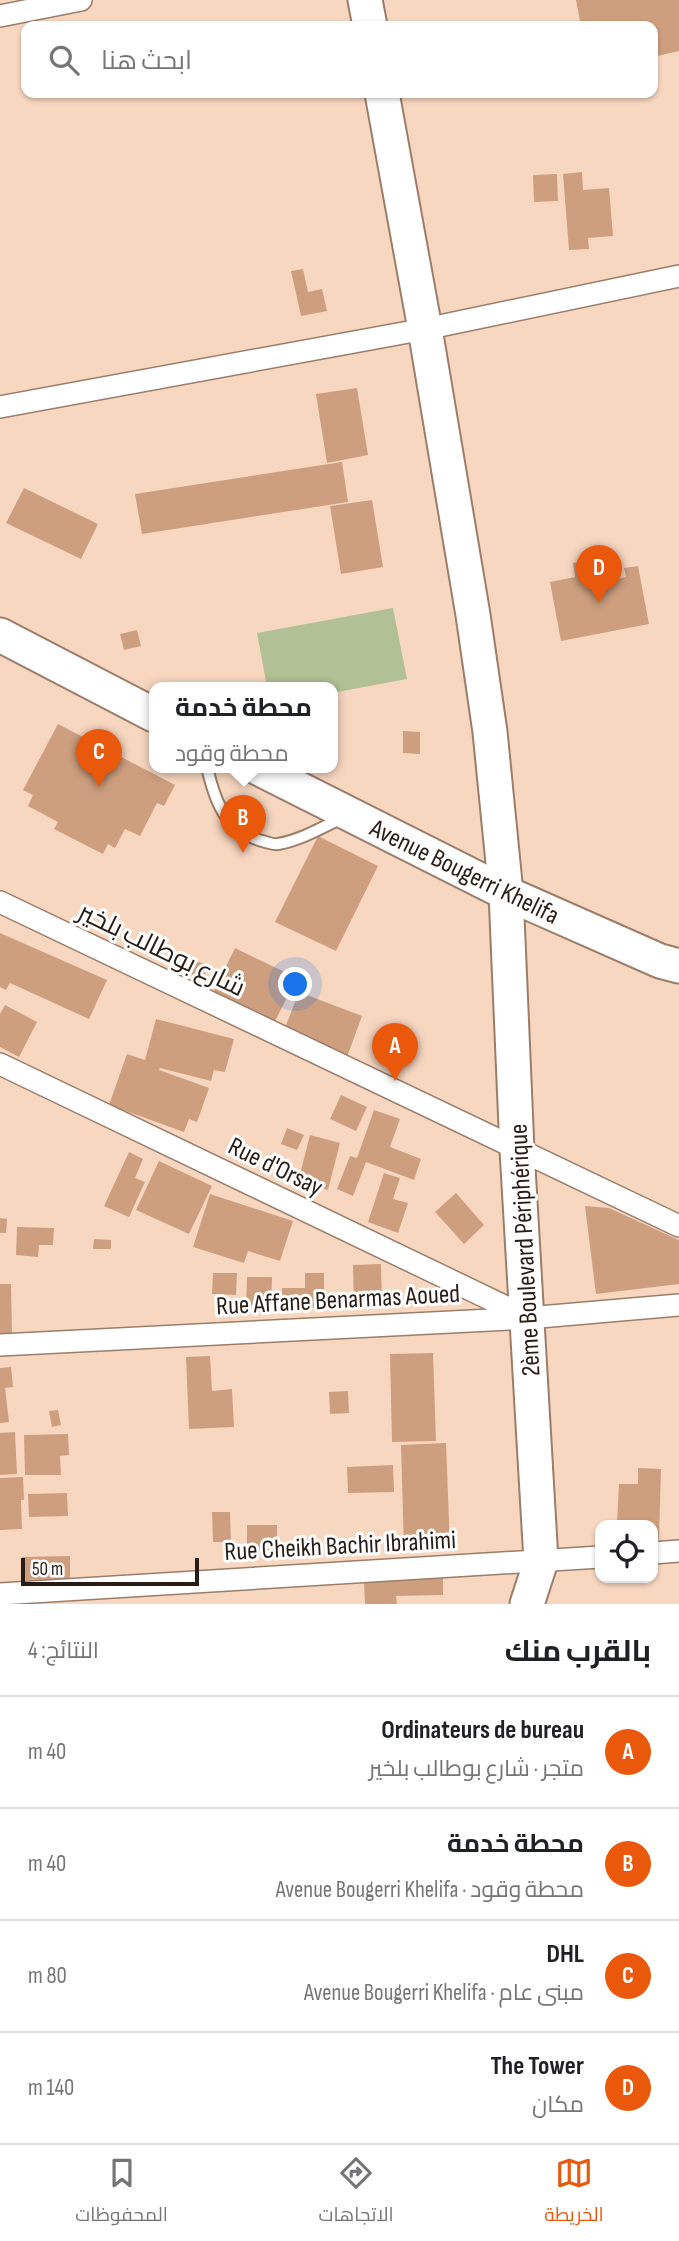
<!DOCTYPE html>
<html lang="ar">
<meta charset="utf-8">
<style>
body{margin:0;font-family:"Sofia Sans Condensed",Cairo,sans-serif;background:#f2f2f2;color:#202124;direction:rtl}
.controls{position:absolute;right:21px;bottom:21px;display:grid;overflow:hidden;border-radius:14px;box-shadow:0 2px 5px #0004}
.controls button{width:63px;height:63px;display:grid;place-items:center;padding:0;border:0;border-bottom:2px solid #e0e0e0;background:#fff;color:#202124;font:35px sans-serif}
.scale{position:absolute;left:21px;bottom:18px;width:178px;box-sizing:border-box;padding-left:7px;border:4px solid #281c14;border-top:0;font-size:19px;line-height:24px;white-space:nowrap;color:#281c14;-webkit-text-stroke:5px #fff;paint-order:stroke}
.you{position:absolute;left:296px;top:985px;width:24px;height:24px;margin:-18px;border:5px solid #fff;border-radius:50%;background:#1a73e8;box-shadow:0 0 0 10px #1a73e833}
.badge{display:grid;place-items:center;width:46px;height:46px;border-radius:50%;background:#ea580c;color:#fff;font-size:23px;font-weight:700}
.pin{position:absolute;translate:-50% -58px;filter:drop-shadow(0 2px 4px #0008)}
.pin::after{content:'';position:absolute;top:37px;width:24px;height:21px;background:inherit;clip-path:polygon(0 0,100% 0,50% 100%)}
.popup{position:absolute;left:149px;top:682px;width:189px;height:91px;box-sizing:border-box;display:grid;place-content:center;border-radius:14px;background:#fff;filter:drop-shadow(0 2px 5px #0005);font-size:23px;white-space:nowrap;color:#757577}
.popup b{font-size:26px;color:#202124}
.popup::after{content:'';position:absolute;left:50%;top:100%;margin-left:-14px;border:14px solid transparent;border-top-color:#fff}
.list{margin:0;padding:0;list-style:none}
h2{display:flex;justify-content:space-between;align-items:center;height:91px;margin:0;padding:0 28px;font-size:30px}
h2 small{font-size:23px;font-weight:400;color:#757577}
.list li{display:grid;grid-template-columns:46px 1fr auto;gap:21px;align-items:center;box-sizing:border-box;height:112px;padding:0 28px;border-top:2px solid #e0e0e0}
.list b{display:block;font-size:26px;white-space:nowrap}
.list p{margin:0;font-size:23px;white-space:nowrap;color:#757577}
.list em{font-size:23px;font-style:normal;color:#757577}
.icon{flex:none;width:38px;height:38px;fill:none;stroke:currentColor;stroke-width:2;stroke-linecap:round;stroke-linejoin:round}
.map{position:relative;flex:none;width:679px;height:1604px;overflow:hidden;direction:ltr}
.search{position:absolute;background:#fff;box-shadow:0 2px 5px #0004;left:21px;right:21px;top:21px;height:77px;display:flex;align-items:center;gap:18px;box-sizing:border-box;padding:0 24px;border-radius:14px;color:#757577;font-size:26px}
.sheet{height:539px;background:#fff}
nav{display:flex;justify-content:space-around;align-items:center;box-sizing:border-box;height:98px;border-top:2px solid #e0e0e0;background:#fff;font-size:19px;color:#757577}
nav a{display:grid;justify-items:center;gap:4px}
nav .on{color:#ea580c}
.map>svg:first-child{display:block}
</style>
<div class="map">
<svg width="679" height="1604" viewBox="0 0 679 1604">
<rect width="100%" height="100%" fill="#f8d7c1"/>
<path fill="#b1c195" d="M393,608L407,679L332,693V687H267L257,633Z"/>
<path fill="#ce9f7f" d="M576,0H679V51L653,57V26H581Z
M582,172L583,190L609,188L613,236L588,238L589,249L569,250L563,174Z
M557,174L558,201L534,202L533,175Z
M303,269L308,292L322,289L327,311L301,316L291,271Z
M357,388L368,455L327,463L316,394Z
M342,462L348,502L142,534L135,494Z
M24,488L98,524L81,559L6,523Z
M372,500L383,567L341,574L330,506Z
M609,555L614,580L626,577L624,568L638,566L649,624L561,641L550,582L575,577L573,563Z
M137,630L141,646L124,650L120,634Z
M58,724L175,785L164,806L157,803L140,836L125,829L115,848L108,844L103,854L54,829L58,822L28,806L33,795L23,790Z
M403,731L420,732V754L403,753Z
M318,836L378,866L336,951L275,922Z
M0,933L107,980L89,1019L10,983L6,990L0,987Z
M235,948L297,978L273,1025L212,995Z
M192,960L208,965L203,978L188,973Z
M299,992L362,1016L347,1057L283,1033Z
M5,1005L37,1022L19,1057L0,1047V1014Z
M156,1019L234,1039L225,1072L214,1070L211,1081L160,1068L159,1070L209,1088L197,1122L189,1119L184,1132L109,1105L127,1054L145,1060Z
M341,1095L367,1107L356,1131L330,1119Z
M374,1110L400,1119L390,1147L421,1159L414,1180L366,1162L353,1196L337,1189L350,1156L357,1158Z
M287,1128L304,1135L297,1150L281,1144Z
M310,1135L340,1143L328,1190L298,1182Z
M129,1152L143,1159L135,1178L145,1182L129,1217L104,1206Z
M159,1161L212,1186L189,1234L136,1210Z
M384,1173L400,1178L393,1199L408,1203L398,1233L368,1222Z
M456,1193L484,1225L464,1244L435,1212Z
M210,1194L293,1221L280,1261L248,1251L244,1263L193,1247Z
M585,1206L609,1208L679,1240V1284L596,1294Z
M0,1218L7,1219L6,1233H0Z
M17,1227L54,1228L53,1245H39L38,1257L16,1255Z
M94,1239L111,1240V1249H93Z
M381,1264L382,1306L354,1307L353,1265Z
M213,1273H237L236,1295L212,1294Z
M305,1273H324V1293H346V1308L282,1307V1288H305Z
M247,1277H272L271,1307L246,1306Z
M0,1284H11L12,1333L0,1334Z
M433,1353L436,1441L392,1442L390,1354Z
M210,1356L212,1391L232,1389L234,1427L189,1429L186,1357Z
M11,1367L13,1387L5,1388L9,1422L0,1423V1368Z
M348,1391L349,1413L330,1414L329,1392Z
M58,1410L61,1425L52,1427L49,1411Z
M15,1432L17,1474L0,1475V1433Z
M68,1434L69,1455L60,1456L61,1475H25L24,1435Z
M446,1443L450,1548L404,1550L401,1445Z
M393,1465L394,1492L348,1493L347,1467Z
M638,1468L661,1469L659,1539L653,1538V1525H617L619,1484H638Z
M23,1477L24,1500H21L22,1529L0,1530V1478Z
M67,1493L68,1516L29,1517L28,1494Z
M212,1512H230L231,1542H213Z
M247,1525H277V1551L247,1550Z
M70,1556V1579L22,1580V1557Z
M443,1578V1595L396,1596L397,1604H365L364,1581Z"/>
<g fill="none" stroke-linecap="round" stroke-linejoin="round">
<g stroke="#9b7d69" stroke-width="14">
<path id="service" d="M207,767C215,802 225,830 262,841C267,842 273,845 278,844C301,840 323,827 344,817"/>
</g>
<g stroke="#9b7d69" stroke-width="24">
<path id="minor" d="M0,16L81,0
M0,407L425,329L679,276
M0,902L679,1226
M0,1064L525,1316
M0,1345L528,1318L679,1305
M653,1553L679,1551
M0,1594L600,1557"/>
</g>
<g stroke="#9b7d69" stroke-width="37">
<path id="primary" d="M365,0L370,26
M382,93L425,329L473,615L490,732L506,893L517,1150L541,1561L527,1604
M0,635L154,715
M256,767L506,893L660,961L679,966"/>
</g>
<use href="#service" stroke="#fff" stroke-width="10"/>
<use href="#minor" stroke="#fff" stroke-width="21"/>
<use href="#primary" stroke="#fff" stroke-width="33"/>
</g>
<g text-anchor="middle" stroke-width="6" stroke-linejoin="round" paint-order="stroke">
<g font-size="26" fill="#281c14" stroke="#fff">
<text transform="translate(465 871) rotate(26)" y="9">Avenue Bougerri Khelifa</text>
<text transform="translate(162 949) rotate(26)" y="9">شارع بوطالب بلخير</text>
<text transform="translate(276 1166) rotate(26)" y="9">Rue d'Orsay</text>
<text transform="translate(524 1250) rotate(-93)" y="9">2ème Boulevard Périphérique</text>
<text transform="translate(338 1299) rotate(-3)" y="9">Rue Affane Benarmas Aoued</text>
<text transform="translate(340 1545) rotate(-3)" y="9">Rue Cheikh Bachir Ibrahimi</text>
</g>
</g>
</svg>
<div class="controls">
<button><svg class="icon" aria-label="locate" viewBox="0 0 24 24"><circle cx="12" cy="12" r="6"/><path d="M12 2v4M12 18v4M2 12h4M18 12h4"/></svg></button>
</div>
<div class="scale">50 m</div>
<div class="you"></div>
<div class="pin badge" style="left:395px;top:1081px">A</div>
<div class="pin badge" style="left:243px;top:853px">B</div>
<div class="popup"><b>محطة خدمة</b>محطة وقود</div>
<div class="pin badge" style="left:99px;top:787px">C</div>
<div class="pin badge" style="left:599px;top:603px">D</div>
<div class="search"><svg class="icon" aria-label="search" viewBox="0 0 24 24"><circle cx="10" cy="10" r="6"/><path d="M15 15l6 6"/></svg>ابحث هنا</div>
</div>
<section class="sheet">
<h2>بالقرب منك<small>النتائج: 4</small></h2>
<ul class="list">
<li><span class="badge">A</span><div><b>Ordinateurs de bureau</b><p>متجر · شارع بوطالب بلخير</p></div><em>40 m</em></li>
<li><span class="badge">B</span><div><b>محطة خدمة</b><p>محطة وقود · Avenue Bougerri Khelifa</p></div><em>40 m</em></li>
<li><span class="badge">C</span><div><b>DHL</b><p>مبنى عام · Avenue Bougerri Khelifa</p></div><em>80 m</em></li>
<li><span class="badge">D</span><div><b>The Tower</b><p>مكان</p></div><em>140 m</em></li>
</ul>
</section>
<nav>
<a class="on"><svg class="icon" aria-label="map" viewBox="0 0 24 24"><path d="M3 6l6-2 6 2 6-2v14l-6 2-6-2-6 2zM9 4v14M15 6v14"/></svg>الخريطة</a>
<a><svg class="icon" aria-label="directions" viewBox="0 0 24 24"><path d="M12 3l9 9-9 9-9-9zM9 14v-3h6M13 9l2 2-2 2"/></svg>الاتجاهات</a>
<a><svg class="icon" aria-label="saved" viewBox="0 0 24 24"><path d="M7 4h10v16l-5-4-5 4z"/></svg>المحفوظات</a>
</nav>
